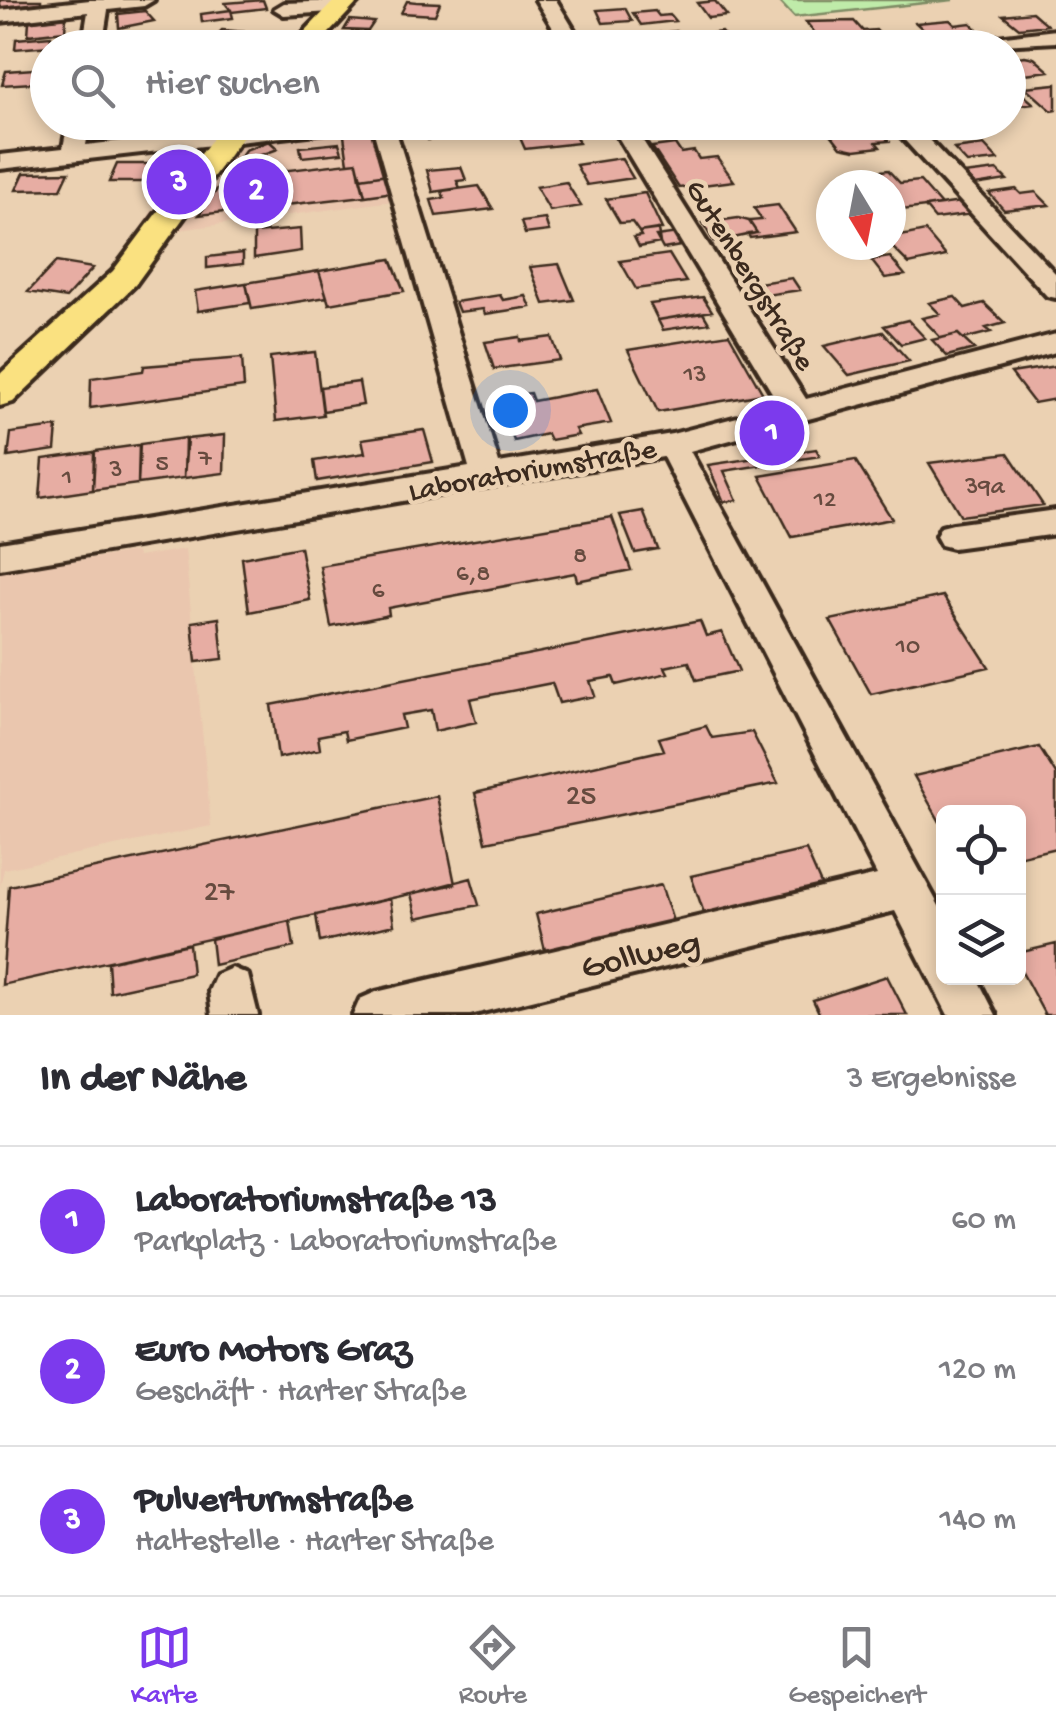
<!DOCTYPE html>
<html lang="de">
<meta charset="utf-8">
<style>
body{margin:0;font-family:"Gochi Hand",sans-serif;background:#f2f2f3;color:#2b2b33}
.controls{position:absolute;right:30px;bottom:30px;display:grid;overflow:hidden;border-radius:15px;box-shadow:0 5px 15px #0003}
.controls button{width:90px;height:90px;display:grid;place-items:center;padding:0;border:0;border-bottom:2px solid #e1e1e2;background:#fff;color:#2b2b33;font:50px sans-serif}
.compass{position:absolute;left:816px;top:170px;width:90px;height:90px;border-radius:50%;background:#fff;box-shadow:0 5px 15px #0003;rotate:170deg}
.you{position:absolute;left:510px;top:410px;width:35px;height:35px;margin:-25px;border:8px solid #fff;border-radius:50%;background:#1a73e8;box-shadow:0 0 0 15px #1a73e833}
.badge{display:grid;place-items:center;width:65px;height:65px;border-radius:50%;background:#7c3aed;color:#fff;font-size:32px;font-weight:700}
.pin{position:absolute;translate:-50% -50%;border:5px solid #fff;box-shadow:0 2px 10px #0006}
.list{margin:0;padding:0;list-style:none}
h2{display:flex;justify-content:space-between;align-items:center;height:130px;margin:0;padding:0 40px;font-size:42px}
h2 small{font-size:32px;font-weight:400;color:#7c7c81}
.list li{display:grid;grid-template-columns:65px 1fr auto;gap:30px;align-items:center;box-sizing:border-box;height:150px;padding:0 40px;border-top:2px solid #e1e1e2}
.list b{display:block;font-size:38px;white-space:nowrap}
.list p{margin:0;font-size:32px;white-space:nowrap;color:#7c7c81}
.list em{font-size:32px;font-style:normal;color:#7c7c81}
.icon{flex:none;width:55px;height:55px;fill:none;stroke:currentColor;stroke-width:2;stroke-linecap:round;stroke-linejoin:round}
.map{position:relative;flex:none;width:1056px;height:1015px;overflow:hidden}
.search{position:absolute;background:#fff;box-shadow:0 5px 15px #0003;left:30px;right:30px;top:30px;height:110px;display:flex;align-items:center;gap:25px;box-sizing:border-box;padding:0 35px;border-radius:55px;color:#7c7c81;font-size:38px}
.sheet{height:580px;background:#fff}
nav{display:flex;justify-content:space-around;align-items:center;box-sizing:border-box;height:140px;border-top:2px solid #e1e1e2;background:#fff;font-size:28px;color:#7c7c81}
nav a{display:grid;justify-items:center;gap:5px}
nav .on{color:#7c3aed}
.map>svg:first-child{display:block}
</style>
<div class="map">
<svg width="1056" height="1015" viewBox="0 0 1056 1015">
<rect width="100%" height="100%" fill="#ebd1b2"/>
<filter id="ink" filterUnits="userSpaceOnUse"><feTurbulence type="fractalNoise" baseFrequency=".01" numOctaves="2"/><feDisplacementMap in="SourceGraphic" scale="20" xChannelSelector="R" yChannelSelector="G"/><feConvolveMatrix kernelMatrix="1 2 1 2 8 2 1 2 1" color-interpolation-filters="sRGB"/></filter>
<g filter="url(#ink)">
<path fill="#eac6ae" d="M226,123H393L415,198L135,236L187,158L180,151L163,153L173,136Z
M185,549L211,826L4,869L0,886V571L135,552L138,557Z"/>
<path fill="#bfeba9" stroke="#7d8a64" stroke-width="2.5" d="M778,0H953L794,17Z"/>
<path fill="#e7ada3" stroke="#3b2a1e" stroke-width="2.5" d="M0,0H41V4L0,8Z
M263,0L266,8L232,12L225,3Z
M407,1L417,2L440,3L435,15L401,13Z
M715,1L727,16L708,18L697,3Z
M625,8L632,21L603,23L597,10Z
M231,10L233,18L202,22L201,14Z
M145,11L154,21L119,28L118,14Z
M655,11L659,16L670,15L675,21L641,25L633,13Z
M1032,12L1047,25L1019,28L1003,15Z
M66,17L65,31L28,35L29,21Z
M350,20L374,22L368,31L344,30Z
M950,20L955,25L971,23L977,29L931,37L916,23Z
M854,21L863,31L876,30L887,42L846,45L838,36L819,38L806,22Z
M222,30L248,32L242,39H247L240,48H203Z
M676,31L684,42L657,48H634L627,37Z
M721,32L734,48H717L706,34Z
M527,35L533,48H504L499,38Z
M51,36L50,46L15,49L16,39Z
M429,36L459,37L457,46L426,45Z
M801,36L812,48H745L741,43Z
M156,37L154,48H111L120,40Z
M1025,56L1034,58L1049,71L1008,76V58Z
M48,68V82L2,85L6,71Z
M1056,84V110L1052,111L1025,87Z
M1008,85H1012L1033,103L1008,106Z
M100,122H139L138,130L99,137Z
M675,123L684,136L642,141L634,128Z
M451,124L455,138L428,140L425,126Z
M570,125L579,143L525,149L517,131Z
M374,126L388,174L360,178L357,162L348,163L343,129Z
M878,128L889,141L876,142L880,147L855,150L841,147L830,133Z
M269,141L278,149L261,155L248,177L280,173L285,205L199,215L245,150Z
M339,143L342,153L302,157L300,147Z
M675,144L681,153L694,151L699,159L717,157L734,181L679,188L652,147Z
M984,145L998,160L967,163L954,149Z
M621,158L633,178L587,185L576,165Z
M357,162L365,196L285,205L280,171Z
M117,164H161L155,182H109Z
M461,167L466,180L457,181L460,188L433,192L427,170Z
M888,170L900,183L920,181L941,205L902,210L891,196V185H866L857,174Z
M997,170L1007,180L975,185L964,174Z
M69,172L61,189L16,190L24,173Z
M388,174L394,192L365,196L360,178Z
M566,182L581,206L550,211L536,187Z
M479,186L493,209L436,216L431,200L444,198L442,191Z
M1016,189L1021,194L1036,192L1049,205L1004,210L989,193Z
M645,193L662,229L639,232L632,222L620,223L606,199Z
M961,202L972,214L935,219L925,207Z
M778,205L796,232L750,238L748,234L757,233L749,221L762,220L754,208Z
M738,218L749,221L757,233L714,242L703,223Z
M545,219L549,231L525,234L521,222Z
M300,229L301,251L254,258V233Z
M658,229L660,243L639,247L634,237L641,236L639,232Z
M925,231L946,256L909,264L890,245L891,238Z
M678,233L686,245L663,249L656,236Z
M243,253V264L207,268V257Z
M669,254L686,282L636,289L620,261Z
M890,257L905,275L885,278L871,260Z
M391,259L404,291L329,304L319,271Z
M56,262L93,268L66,298L28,292Z
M559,264L574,300L544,304L530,267Z
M319,271L327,297L252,309L246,283Z
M792,278L800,290L766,295L759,283Z
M246,283L250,303L198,311L195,291Z
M500,295L503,300L526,296L531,307L485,314L483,309L459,312L455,302Z
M703,297L712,311L658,320L650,304Z
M955,297L965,308L984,303L1005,323L986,328L991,332L963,339L958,334L941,338L922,318L940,314L929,303Z
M703,313L709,323L663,330L658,320Z
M908,320L925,338L901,344L884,326Z
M883,332L909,361L849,375L824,346Z
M729,334L763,394L658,412L628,350Z
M958,334L974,349L947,356L932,340Z
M520,337L521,341L552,337L560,360L494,369L485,342Z
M315,352L323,415L276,421L270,357Z
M242,358L244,387L90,408L91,378L143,371L144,366Z
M1056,366V399L1034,403L1011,373Z
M359,382L363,405L323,411L320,387Z
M597,389L611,423L575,429L578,435L550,440L547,434L514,441L498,397L530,393L533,401Z
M57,427L55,450L8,457L11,433Z
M424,430L433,462L317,481L314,461L365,453L362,439Z
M225,435L224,473L184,478L187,439Z
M185,438L184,478L138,484L140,444Z
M139,445L138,484L93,490L95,451Z
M816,449L820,456L724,471L737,500L724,502L708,465Z
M94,452L93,490L40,498L43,459Z
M1008,453L1043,505L961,516L929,463Z
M855,460L892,519L792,537L760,476Z
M643,511L658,549L635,553L620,515Z
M612,517L631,570L577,581L575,573L388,608L389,615L331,627L320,566Z
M300,547L310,600L249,612L242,558Z
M943,596L989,667L871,694L830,620Z
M219,618L223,659L196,662L192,622Z
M700,621L706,636L722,632L739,671L696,680L689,662L665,667L668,673L616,685L613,677L590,681L595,696L559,703L552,683L470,699L476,722L435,731L431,710L401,715L404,728L346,740L344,731L318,736L320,749L278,758L271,705Z
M706,726L712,738L752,732L778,783L486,842L475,793L664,750L659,738Z
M1039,747L1056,774V848L1018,857V812H944V829L914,776Z
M437,796L455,884L2,985L9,886Z
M806,850L823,889L705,916L691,876Z
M471,878L479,905L417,918L411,894Z
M661,885L674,924L546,954L536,914Z
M390,899L394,925L320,942L316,915Z
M290,921L294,947L214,965L211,939Z
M189,944L192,974L110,992L108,962Z
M1056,944V1015H1045L1018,965V953Z
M887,976L907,1015H820L813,1000Z"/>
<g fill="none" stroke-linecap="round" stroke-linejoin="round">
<g stroke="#3b2a1e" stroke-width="8">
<path id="minor" d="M90,0H154L144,6L108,10L102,48H82L88,12L0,22V10Z
M536,0H556L585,48H565Z
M340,1L350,7L347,11L284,15L274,9L284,3Z
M1056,30V42L944,48L954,42Z
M68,122H90L86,145L288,122H363L352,129L0,169V155L63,148Z
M371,122H393L499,463L672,434L780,406L609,122H631L806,399L1056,334V352L690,451L944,915V978H977L996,1015H948L895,911L470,1015H353L360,999L376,992L877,875L663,457L0,569V543L469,467Z
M888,122H912L1056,274V298L1047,296Z
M1056,510V534L953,548L941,545L936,536L941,527L953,524Z
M232,968L248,975L258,1015H212L209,991L216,975Z"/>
</g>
<g stroke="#3b2a1e" stroke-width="8">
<path id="major" d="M335,0H360L315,48H289Z
M225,122H253L135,285L13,402L0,406V374L113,271Z"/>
</g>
<use href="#minor" fill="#ebd1b2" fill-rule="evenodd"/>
<use href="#major" fill="#fae180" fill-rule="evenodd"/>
</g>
</g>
<g text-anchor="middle" stroke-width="9" stroke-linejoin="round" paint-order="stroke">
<g font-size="25" fill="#664b3f">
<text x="695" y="381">13</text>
<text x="205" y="465">7</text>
<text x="162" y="470">5</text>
<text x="116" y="476">3</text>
<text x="67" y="484">1</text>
<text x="985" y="493">39a</text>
<text x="825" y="506">12</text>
<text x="580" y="562">8</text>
<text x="473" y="580">6,8</text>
<text x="378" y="597">6</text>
<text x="908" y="653">10</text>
</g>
<g font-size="30" fill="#3b2a1e" stroke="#ebd1b2">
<text transform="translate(752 274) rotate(58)" y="10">Gutenbergstraße</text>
<text transform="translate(532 468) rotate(-10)" y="10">Laboratoriumstraße</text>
</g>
<g font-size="30" fill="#664b3f">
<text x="581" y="804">25</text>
<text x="219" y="900">27</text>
</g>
<g font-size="35" fill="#3b2a1e" stroke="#ebd1b2">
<text transform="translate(640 952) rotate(-13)" y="12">Gollweg</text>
</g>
</g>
</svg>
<div class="controls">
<button><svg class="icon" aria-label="locate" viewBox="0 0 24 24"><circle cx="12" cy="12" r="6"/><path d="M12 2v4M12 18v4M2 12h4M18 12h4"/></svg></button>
<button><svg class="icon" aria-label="layers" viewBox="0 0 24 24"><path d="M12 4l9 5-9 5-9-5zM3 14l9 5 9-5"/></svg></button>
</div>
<svg class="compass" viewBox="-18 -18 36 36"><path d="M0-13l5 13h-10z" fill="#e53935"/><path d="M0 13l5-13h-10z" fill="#7c7c81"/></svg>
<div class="you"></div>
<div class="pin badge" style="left:772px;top:433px">1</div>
<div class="pin badge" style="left:256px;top:191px">2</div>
<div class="pin badge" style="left:179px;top:182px">3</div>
<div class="search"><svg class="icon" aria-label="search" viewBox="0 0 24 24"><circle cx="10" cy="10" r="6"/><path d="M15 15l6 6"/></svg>Hier suchen</div>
</div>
<section class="sheet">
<h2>In der Nähe<small>3 Ergebnisse</small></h2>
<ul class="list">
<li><span class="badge">1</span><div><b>Laboratoriumstraße 13</b><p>Parkplatz · Laboratoriumstraße</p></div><em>60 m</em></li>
<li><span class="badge">2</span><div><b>Euro Motors Graz</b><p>Geschäft · Harter Straße</p></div><em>120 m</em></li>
<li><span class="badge">3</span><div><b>Pulverturmstraße</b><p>Haltestelle · Harter Straße</p></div><em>140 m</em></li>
</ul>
</section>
<nav>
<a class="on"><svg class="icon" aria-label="map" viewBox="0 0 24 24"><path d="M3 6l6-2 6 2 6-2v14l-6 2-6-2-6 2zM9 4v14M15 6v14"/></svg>Karte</a>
<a><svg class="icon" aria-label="directions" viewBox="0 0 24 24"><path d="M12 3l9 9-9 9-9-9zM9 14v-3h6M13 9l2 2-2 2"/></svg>Route</a>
<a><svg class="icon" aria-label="saved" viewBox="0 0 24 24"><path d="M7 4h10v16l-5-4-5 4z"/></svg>Gespeichert</a>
</nav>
